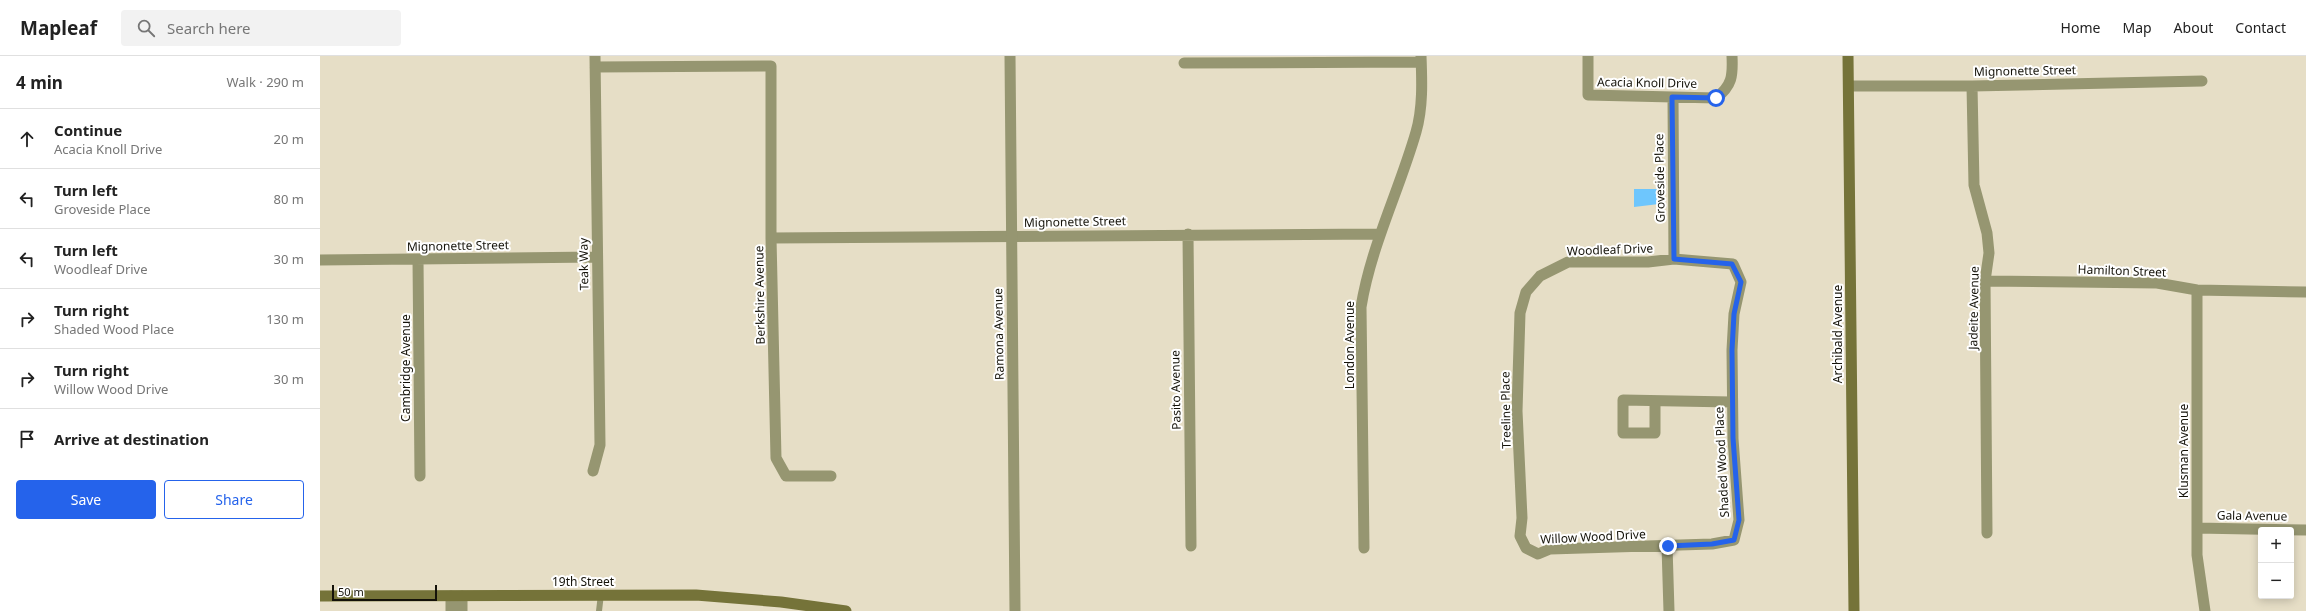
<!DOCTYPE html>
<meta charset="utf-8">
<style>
body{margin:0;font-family:"Noto Sans",sans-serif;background:#f2f2f2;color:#222}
.controls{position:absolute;right:12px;bottom:12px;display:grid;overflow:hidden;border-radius:4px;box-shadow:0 2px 10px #0003}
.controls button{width:36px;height:36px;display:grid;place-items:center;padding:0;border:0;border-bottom:1px solid #e0e0e0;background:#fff;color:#222;font:20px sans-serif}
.scale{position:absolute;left:12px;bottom:10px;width:105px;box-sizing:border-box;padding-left:4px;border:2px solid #141209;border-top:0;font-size:11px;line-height:14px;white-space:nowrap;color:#141209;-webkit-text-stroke:3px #fff;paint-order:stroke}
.stop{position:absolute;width:12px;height:12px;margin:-9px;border:3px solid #2563eb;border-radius:50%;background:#fff}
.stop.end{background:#2563eb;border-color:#fff;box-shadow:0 1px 4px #0008}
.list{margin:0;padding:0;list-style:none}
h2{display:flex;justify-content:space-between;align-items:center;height:52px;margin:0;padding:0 16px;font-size:17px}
h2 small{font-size:13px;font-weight:400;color:#767676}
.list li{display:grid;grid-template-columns:26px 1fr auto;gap:12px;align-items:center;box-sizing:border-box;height:60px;padding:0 16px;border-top:1px solid #e0e0e0}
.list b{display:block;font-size:15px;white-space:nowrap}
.list p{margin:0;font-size:13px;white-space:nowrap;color:#767676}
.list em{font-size:13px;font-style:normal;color:#767676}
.actions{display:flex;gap:8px;padding:12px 16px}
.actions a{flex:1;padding:9px 0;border:1px solid #2563eb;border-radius:4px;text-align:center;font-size:14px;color:#2563eb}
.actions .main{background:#2563eb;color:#fff}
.icon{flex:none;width:22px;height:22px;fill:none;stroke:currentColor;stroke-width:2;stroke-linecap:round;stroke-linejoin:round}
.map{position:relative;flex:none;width:1986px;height:555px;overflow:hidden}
header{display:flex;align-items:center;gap:24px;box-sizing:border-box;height:56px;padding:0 20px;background:#fff;border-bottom:1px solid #e0e0e0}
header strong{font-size:19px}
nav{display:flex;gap:22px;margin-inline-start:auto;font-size:14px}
.search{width:280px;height:36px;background:#f2f2f2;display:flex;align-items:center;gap:10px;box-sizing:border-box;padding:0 14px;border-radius:4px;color:#767676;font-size:15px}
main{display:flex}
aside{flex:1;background:#fff}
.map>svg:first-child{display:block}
</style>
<header>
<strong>Mapleaf</strong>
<div class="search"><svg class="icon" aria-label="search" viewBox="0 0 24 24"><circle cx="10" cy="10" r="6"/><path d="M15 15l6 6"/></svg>Search here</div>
<nav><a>Home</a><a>Map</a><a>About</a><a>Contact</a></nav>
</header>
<main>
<aside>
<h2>4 min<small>Walk · 290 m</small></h2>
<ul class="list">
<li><svg class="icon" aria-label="ahead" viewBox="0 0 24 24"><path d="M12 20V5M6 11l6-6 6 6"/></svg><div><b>Continue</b><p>Acacia Knoll Drive</p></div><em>20 m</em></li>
<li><svg class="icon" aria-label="left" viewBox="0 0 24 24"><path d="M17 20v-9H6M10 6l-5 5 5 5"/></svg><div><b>Turn left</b><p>Groveside Place</p></div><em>80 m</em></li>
<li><svg class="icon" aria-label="left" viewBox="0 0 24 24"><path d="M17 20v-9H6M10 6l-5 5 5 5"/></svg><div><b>Turn left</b><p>Woodleaf Drive</p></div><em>30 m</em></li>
<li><svg class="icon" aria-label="right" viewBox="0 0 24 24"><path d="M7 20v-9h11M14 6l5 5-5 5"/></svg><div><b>Turn right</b><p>Shaded Wood Place</p></div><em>130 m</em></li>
<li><svg class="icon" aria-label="right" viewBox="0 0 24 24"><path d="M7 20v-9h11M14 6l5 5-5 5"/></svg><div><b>Turn right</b><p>Willow Wood Drive</p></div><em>30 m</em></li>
<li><svg class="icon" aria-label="arrive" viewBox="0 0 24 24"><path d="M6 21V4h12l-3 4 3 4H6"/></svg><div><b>Arrive at destination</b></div></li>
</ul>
<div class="actions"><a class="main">Save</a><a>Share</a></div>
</aside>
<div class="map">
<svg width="1986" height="555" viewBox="0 0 1986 555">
<rect width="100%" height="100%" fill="#e6dec6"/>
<path fill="#6ec6fd" d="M1314,133H1339V148L1314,151Z"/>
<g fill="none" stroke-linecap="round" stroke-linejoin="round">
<path stroke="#969671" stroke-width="6" d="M279,555L281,538"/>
<path stroke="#969671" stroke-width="11" d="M1268,0V39L1396,42C1412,30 1413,20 1412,0
M864,7L1101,6
M275,11L451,10V182L456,402L466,420H511
M1529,30H1652L1882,25
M1652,30L1654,129L1667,177L1669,197L1665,225L1667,477
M1353,41L1354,203
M868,178L871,490
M451,182L1059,178
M98,203L100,420
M1354,203L1413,208L1421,226L1414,258L1412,294L1413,383L1419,464L1414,484L1392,488L1230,493L1218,498L1206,492L1200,480L1202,462L1197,355L1200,257L1206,236L1220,220L1248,206H1328Z
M0,204L276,201
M1665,225L1837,227L1877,234L1986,236
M1877,234V499L1885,555
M1335,345V377H1303V344L1411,346
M273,415L280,389L275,0
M1877,472L1986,474
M1347,490L1349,555
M1044,492L1041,251C1051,190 1079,135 1096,76C1103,52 1102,25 1101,0
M131,540V555
M142,555V540"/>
<path stroke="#969671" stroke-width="11" d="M690,0L695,555"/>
<path stroke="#757339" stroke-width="11" d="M1528,0L1534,555
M0,540L376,539L461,546L526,555"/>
</g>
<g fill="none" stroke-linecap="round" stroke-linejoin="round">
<path stroke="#2563eb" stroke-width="5" d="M1348,490L1392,488L1414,484L1419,464L1413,382L1412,294L1414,258L1421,226L1412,208L1354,203L1352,41L1396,42"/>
</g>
<g text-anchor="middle" stroke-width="4" stroke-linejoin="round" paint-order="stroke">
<g font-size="12" fill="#141209" stroke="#fff">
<text transform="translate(1705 15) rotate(-1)" y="4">Mignonette Street</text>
<text transform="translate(1327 27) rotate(1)" y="4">Acacia Knoll Drive</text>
<text transform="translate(1340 122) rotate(-91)" y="4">Groveside Place</text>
<text transform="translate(755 166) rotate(-1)" y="4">Mignonette Street</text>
<text transform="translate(138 190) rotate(-1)" y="4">Mignonette Street</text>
<text transform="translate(1290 194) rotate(-2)" y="4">Woodleaf Drive</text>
<text transform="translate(264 208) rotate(-91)" y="4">Teak Way</text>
<text transform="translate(1802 215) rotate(2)" y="4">Hamilton Street</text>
<text transform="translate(440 239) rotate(-91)" y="4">Berkshire Avenue</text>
<text transform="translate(1654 252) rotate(-89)" y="4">Jadeite Avenue</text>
<text transform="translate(679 278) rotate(-91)" y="4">Ramona Avenue</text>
<text transform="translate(1518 278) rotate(-90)" y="4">Archibald Avenue</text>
<text transform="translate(1030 289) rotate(-90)" y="4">London Avenue</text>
<text transform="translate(86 312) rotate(-90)" y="4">Cambridge Avenue</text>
<text transform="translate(856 334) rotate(-91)" y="4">Pasito Avenue</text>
<text transform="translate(1186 354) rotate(-91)" y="4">Treeline Place</text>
<text transform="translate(1864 395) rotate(-90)" y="4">Klusman Avenue</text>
<text transform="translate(1402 406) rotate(-93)" y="4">Shaded Wood Place</text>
<text transform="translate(1932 460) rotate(1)" y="4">Gala Avenue</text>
<text transform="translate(1273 481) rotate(-3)" y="4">Willow Wood Drive</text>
<text x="263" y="530">19th Street</text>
</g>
</g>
</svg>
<div class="controls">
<button>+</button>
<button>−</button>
</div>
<div class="scale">50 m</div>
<div class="stop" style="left:1396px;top:42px"></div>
<div class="stop end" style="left:1348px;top:490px"></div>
</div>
</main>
